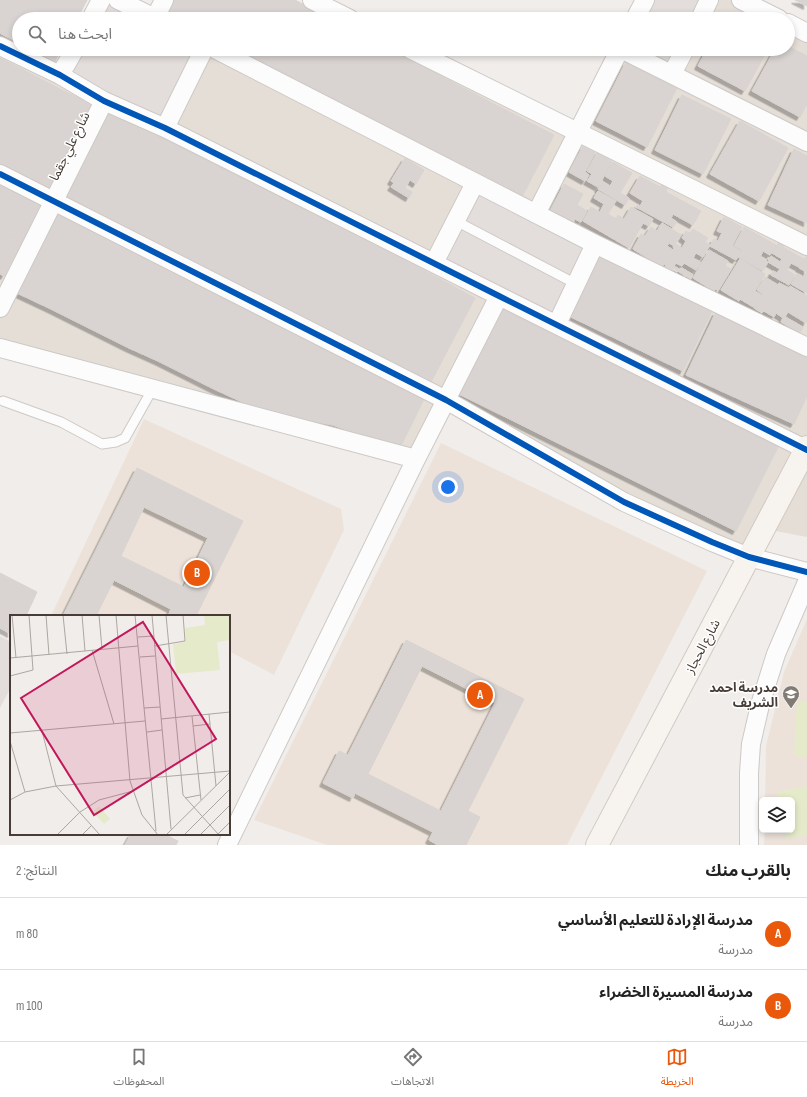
<!DOCTYPE html>
<html lang="ar">
<meta charset="utf-8">
<style>
body{margin:0;font-family:"Sofia Sans Condensed","Noto Sans Arabic",sans-serif;background:#f6f6f6;color:#222;direction:rtl}
.controls{position:absolute;right:12px;bottom:12px;display:grid;overflow:hidden;border-radius:6px;box-shadow:0 2px 6px #0003}
.controls button{width:36px;height:36px;display:grid;place-items:center;padding:0;border:0;border-bottom:1px solid #e0e0e0;background:#fff;color:#222;font:20px sans-serif}
.you{position:absolute;left:448px;top:487px;width:14px;height:14px;margin:-10px;border:3px solid #fff;border-radius:50%;background:#1a73e8;box-shadow:0 0 0 6px #1a73e833}
.badge{display:grid;place-items:center;width:26px;height:26px;border-radius:50%;background:#ea580c;color:#fff;font-size:13px;font-weight:700}
.pin{position:absolute;translate:-50% -50%;border:2px solid #fff;box-shadow:0 1px 4px #0006}
.list{margin:0;padding:0;list-style:none}
h2{display:flex;justify-content:space-between;align-items:center;height:52px;margin:0;padding:0 16px;font-size:17px}
h2 small{font-size:13px;font-weight:400;color:#767676}
.list li{display:grid;grid-template-columns:26px 1fr auto;gap:12px;align-items:center;box-sizing:border-box;height:72px;padding:0 16px;border-top:1px solid #e0e0e0}
.list b{display:block;font-size:15px;white-space:nowrap}
.list p{margin:0;font-size:13px;white-space:nowrap;color:#767676}
.list em{font-size:13px;font-style:normal;color:#767676}
.icon{flex:none;width:22px;height:22px;fill:none;stroke:currentColor;stroke-width:2;stroke-linecap:round;stroke-linejoin:round}
.map{position:relative;flex:none;width:807px;height:845px;overflow:hidden;direction:ltr}
.search{position:absolute;background:#fff;box-shadow:0 2px 6px #0003;left:12px;right:12px;top:12px;height:44px;display:flex;align-items:center;gap:10px;box-sizing:border-box;padding:0 14px;border-radius:22px;color:#767676;font-size:15px}
.sheet{height:196px;background:#fff}
nav{display:flex;justify-content:space-around;align-items:center;box-sizing:border-box;height:56px;border-top:1px solid #e0e0e0;background:#fff;font-size:11px;color:#767676}
nav a{display:grid;justify-items:center;gap:2px}
nav .on{color:#ea580c}
.map>svg:first-child{display:block}
</style>
<div class="map">
<svg width="807" height="845" viewBox="0 0 807 845">
<defs>
<filter id="shadow"><feDropShadow dx="-3.5" dy="3.5" stdDeviation="0" flood-color="#0004"/></filter>
</defs>
<rect width="100%" height="100%" fill="#f1edea"/>
<path fill="#e5ded7" d="M710,0H741L779,19H700Z
M788,23L807,33V537L765,529L749,557L451,402L421,461L0,349V48L116,106L210,49H410L577,133L620,49H788Z"/>
<path fill="#ece2d9" d="M144,419L341,509L344,530L274,675L229,651V616H51Z
M441,443L707,571L567,845H327L254,820Z
M807,619V845H764L765,830H792V800H765L766,746L784,672Z"/>
<path fill="#e5ebca" d="M797,702H807V757L794,756Z
M807,786V835L786,839L784,830H792V800H779L778,792Z"/>
<path fill="#e3dedb" d="M102,0H118L155,19H92Z
M645,0H709L700,19H635Z
M77,49H198L160,124L64,73Z
M622,49H684L672,74Z
M475,183L595,244L557,324L434,263Z
M0,636L11,642V687L0,708Z"/>
<path fill="#d9d4d1" stroke="#d9d4d0" fill-rule="evenodd" filter="url(#shadow)" d="M0,0H87L77,19H19V43L0,33Z
M166,0H272L262,19H180L161,9Z
M272,0H295L325,16L323,19H262Z
M795,0H807V6Z
M788,46L807,56V104L800,117L752,91L775,49H788Z
M30,49H61L55,62Z
M246,49H308L293,78L244,53Z
M308,49H389L410,60L377,122L293,78Z
M707,49H768L745,91L698,66Z
M0,58L20,68L0,107Z
M410,60L494,104L462,166L377,122Z
M626,62L677,88L647,147L596,121Z
M20,68L60,89L17,172L0,164V107Z
M60,89L93,105L49,189L17,172Z
M682,95L731,119L703,174L655,150Z
M494,104L554,135L522,197L462,166Z
M110,106L141,123L117,167L86,151Z
M740,121L788,148L759,201L710,174Z
M141,123L195,151L171,195L117,167Z
M583,146L595,153L585,172L589,175L585,181L569,172Z
M794,149L807,156V223L768,205Z
M86,151L117,167L95,211L64,195Z
M195,151L220,164L197,209L171,195Z
M598,151L611,155L608,159L612,162L598,187L587,181L592,174L587,171Z
M405,158L424,170L416,184L410,180L405,188L412,192L409,198L391,187L394,183L391,181Z
M613,162L632,173L620,193L629,198L625,205L598,189L602,182L610,186L613,181L605,176Z
M220,164L243,176L220,221L197,209Z
M117,167L171,195L148,239L95,211Z
M243,176L266,188L243,233L220,221Z
M640,176L660,187L662,184L668,187L666,192L701,211L693,225L673,214L671,218L677,222L673,227L636,207L638,204L640,206L643,201L630,193Z
M0,182L14,189L0,216Z
M564,184L583,194L577,205L587,211L581,222L575,219L573,223L550,211Z
M266,188L306,209L282,254L243,233Z
M14,189L41,203L22,242L0,230V216Z
M598,191L616,201L608,214L616,219L618,215L624,219L631,207L653,219L649,226L643,223L629,248L583,221L591,207L600,212L604,204L594,198Z
M171,195L197,209L174,252L148,239Z
M197,209L220,221L197,264L174,252Z
M306,209L332,223L308,267L282,254Z
M56,212L90,228L70,269L36,253Z
M724,217L742,227L732,246L741,251L736,260L710,246L714,239L718,241L722,233L717,231Z
M220,221L243,233L220,276L197,264Z
M332,223L359,237L336,282L308,267Z
M662,223L681,235L674,246L669,243L667,246L673,250L676,244L682,248L686,241L682,238L686,231L690,233L693,229L708,238L705,242L710,245L703,257L696,253L693,258L701,263L696,270L684,263L682,266L676,263L674,266L681,270L682,268L693,275L691,279L686,276L684,279L682,278L684,275L673,268L672,271L665,267L666,265L664,264L662,267L633,249L641,234L645,236L651,227L657,231Z
M744,227L776,245L770,255L763,251L760,257L768,262L763,271L738,257L742,250L734,246Z
M90,228L145,255L124,296L70,269Z
M0,230L22,242L4,276L0,274Z
M243,233L282,254L260,297L220,276Z
M359,237L387,251L363,296L336,282Z
M779,242L784,245L783,247L804,259L799,267L791,263L787,270L795,275L789,285L771,275L773,271L777,273L780,269L768,262L771,256L780,262L782,259L772,253Z
M709,250L728,261L725,266L731,269L718,290L716,289L714,291L693,278Z
M387,251L418,267L394,312L363,296Z
M36,253L70,269L51,309L17,293Z
M282,254L308,267L286,311L260,297Z
M145,255L169,267L149,308L124,296Z
M807,255V293L791,284L797,274L803,277L807,272L799,268Z
M598,256L712,311L683,371L569,316Z
M740,259L765,274L755,291L762,295L755,308L740,299L739,301L721,290Z
M169,267L197,280L177,321L149,308Z
M308,267L336,282L313,325L286,311Z
M418,267L442,280L419,325L394,312Z
M70,269L124,296L105,336L51,309Z
M765,277L778,285L779,283L789,288L790,286L807,296V321L806,323L788,312L785,317L803,327L800,333L781,322L783,318L776,313L774,317L764,311L762,313L754,308L763,294L757,290Z
M197,280L227,295L207,336L177,321Z
M442,280L475,298L452,342L419,325Z
M336,282L363,296L341,339L313,325Z
M227,295L253,308L234,349L207,336Z
M124,296L149,308L129,348L105,336Z
M363,296L394,312L371,356L341,339Z
M149,308L177,321L158,361L129,348Z
M253,308L279,321L259,362L234,349Z
M502,308L779,445L736,531L459,394Z
M394,312L419,325L396,368L371,356Z
M716,312L807,354V396L794,424L686,375Z
M177,321L207,336L188,376L158,361Z
M279,321L310,336L290,377L259,362Z
M419,325L452,342L429,386L396,368Z
M207,336L234,349L214,389L188,376Z
M310,336L337,349L317,390L290,377Z
M234,349L259,362L240,401L214,389Z
M337,349L364,362L344,403L317,390Z
M259,362L290,377L271,417L240,401Z
M364,362L427,393L399,450L333,425Z
M290,377L317,390L305,420L271,417Z
M317,390L344,403L333,425L305,420Z
M137,468L243,521L196,616H168L171,609L114,580L96,616H63ZM144,507L208,538L184,587L121,556Z
M0,573L37,592L26,616H11V634L0,628Z
M406,640L524,699L468,811L480,817L466,845H438L429,840L433,832L355,793L353,798L323,783L339,751L348,755ZM422,666L495,703L441,811L368,774Z
M131,834H164L178,841L176,845H125Z"/>
<g fill="none" stroke-linecap="round" stroke-linejoin="round">
<g stroke="#cdc9c6" stroke-width="11">
<path id="service" d="M456,221L576,284
M3,401L61,422L102,444L116,442L125,438L153,388"/>
</g>
<g stroke="#cdc9c6" stroke-width="20">
<path id="minor" d="M118,0L157,19
M312,0L350,19
M741,0L779,19
M155,18L164,0
M91,19L101,0
M635,19L645,0
M700,19L709,0
M788,23L807,33
M0,46L60,75L104,101L165,128L499,296L807,450
M215,49L595,244L807,347
M410,49L807,246
M621,49L807,142
M672,74L685,49
M60,75L75,49
M165,128L204,49
M0,174L446,400L624,502L712,542L749,557L807,572
M536,214L620,49
M434,263L475,183
M0,308L104,101
M557,324L595,244
M0,348L416,459
M227,845L416,459L499,296
M749,845V773L751,744L760,705L776,654L807,582"/>
</g>
<g stroke="#d2cac2" stroke-width="24">
<path id="secondary" d="M597,845L807,447"/>
</g>
<use href="#service" stroke="#fdfcfc" stroke-width="9"/>
<use href="#minor" stroke="#fdfcfc" stroke-width="18"/>
<use href="#secondary" stroke="#f7f3ee" stroke-width="22"/>
<g stroke="#fff" stroke-width="8">
<path id="cycleway" d="M0,46L60,75L104,101L165,128L499,296L807,450
M0,174L446,400L624,502L712,542L749,557L807,572"/>
</g>
<use href="#cycleway" stroke="#0057b8" stroke-width="6"/>
</g>
<defs>
<g id="school-pin" transform="scale(0.9)"><path d="M0 17L-7.5 6A9.5 9.5 0 1 1 7.5 6Z" fill="#827b75" stroke="#fff"/><path d="M0-5L7-2L0 1L-7-2ZM-4 1L0 2.5L4 1V4Q0 6-4 4Z" fill="#fff"/></g>
</defs>
<g fill-rule="evenodd">
<use href="#school-pin" x="791" y="694"/>
</g>
<g text-anchor="middle" stroke-width="3" stroke-linejoin="round" paint-order="stroke">
<g font-size="13" fill="#473d36" stroke="#fff">
<text transform="translate(69 146) rotate(-64)" y="5">شارع علي جقما</text>
<text transform="translate(702 646) rotate(-62)" y="5">شارع الحجاز</text>
</g>
<g font-size="13" font-weight="bold" fill="#473d36" stroke="#fff" text-anchor="end">
<text x="778" y="692">مدرسة احمد<tspan x="778" dy="15">الشريف</tspan></text>
</g>
</g>
<g transform="translate(10 615)">
<rect width="220" height="220" fill="#f1edea"/>
<path d="M220,0V25L207,27L210,55L166,59L163,29L176,27L175,13L195,10L194,1ZM89,191L100,204L94,209L83,197Z" fill="#e5ebca"/>
<path fill="none" stroke="#ada7a2" stroke-width="1" d="M2,0L6,43M36,0L39,40M53,0L57,39M72,0L75,36M89,0L92,34M106,0L120,166L132,200L148,220M125,0L146,216M142,0L161,214M156,0L173,180L209,220M128,22L144,21M145,31L175,26L173,0M82,35L104,109M130,42L145,41M0,43L128,31M0,61L23,55L19,0M134,93L150,92M199,99L206,171M182,101L191,185M151,104L220,97M183,111L200,109M32,116L46,171L90,220M137,117L152,115M0,118L135,106M0,126L15,177M175,183L190,180M0,185L15,177L46,171L220,156M208,219L220,207M47,220L70,197L89,185L123,176M72,220L81,211M156,220L220,157M174,220L220,174M190,220L220,190"/>
<path fill="#c2185b" fill-opacity="0.15" stroke="#c2185b" stroke-width="2" d="M133,7L206,124L84,200L11,83Z"/>
<rect width="220" height="220" fill="none" stroke="#473d36" stroke-width="2"/>
</g>
</svg>
<div class="controls">
<button><svg class="icon" aria-label="layers" viewBox="0 0 24 24"><path d="M12 4l9 5-9 5-9-5zM3 14l9 5 9-5"/></svg></button>
</div>
<div class="you"></div>
<div class="pin badge" style="left:480px;top:695px">A</div>
<div class="pin badge" style="left:197px;top:573px">B</div>
<div class="search"><svg class="icon" aria-label="search" viewBox="0 0 24 24"><circle cx="10" cy="10" r="6"/><path d="M15 15l6 6"/></svg>ابحث هنا</div>
</div>
<section class="sheet">
<h2>بالقرب منك<small>النتائج: 2</small></h2>
<ul class="list">
<li><span class="badge">A</span><div><b>مدرسة الإرادة للتعليم الأساسي</b><p>مدرسة</p></div><em>80 m</em></li>
<li><span class="badge">B</span><div><b>مدرسة المسيرة الخضراء</b><p>مدرسة</p></div><em>100 m</em></li>
</ul>
</section>
<nav>
<a class="on"><svg class="icon" aria-label="map" viewBox="0 0 24 24"><path d="M3 6l6-2 6 2 6-2v14l-6 2-6-2-6 2zM9 4v14M15 6v14"/></svg>الخريطة</a>
<a><svg class="icon" aria-label="directions" viewBox="0 0 24 24"><path d="M12 3l9 9-9 9-9-9zM9 14v-3h6M13 9l2 2-2 2"/></svg>الاتجاهات</a>
<a><svg class="icon" aria-label="saved" viewBox="0 0 24 24"><path d="M7 4h10v16l-5-4-5 4z"/></svg>المحفوظات</a>
</nav>
